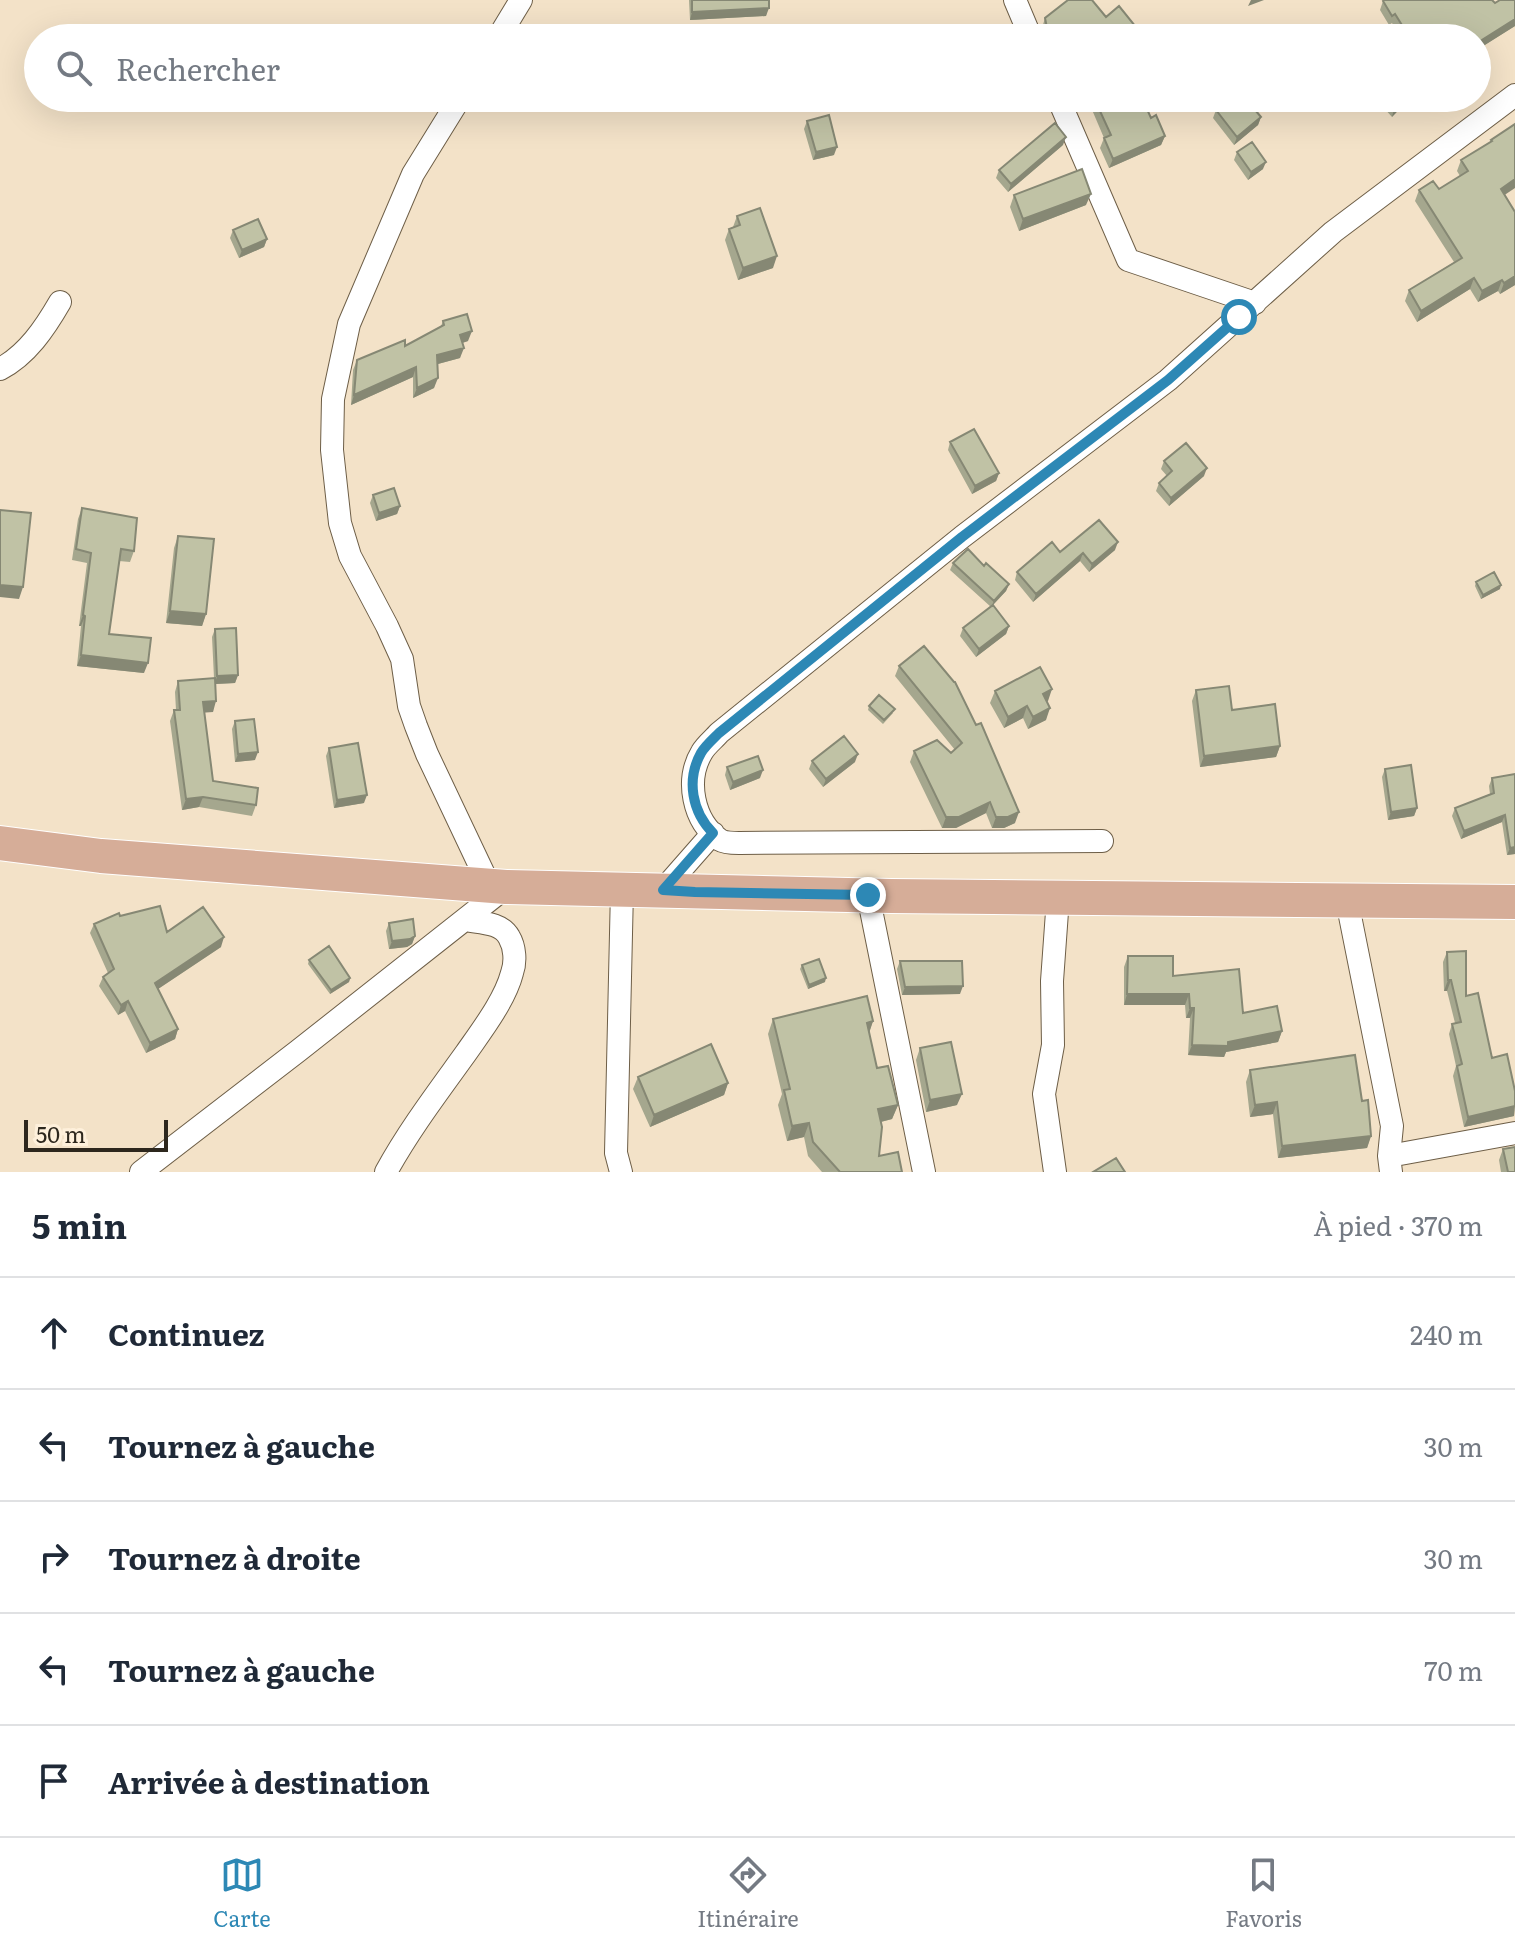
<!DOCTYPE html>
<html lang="fr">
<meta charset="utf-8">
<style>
body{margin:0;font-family:Literata,serif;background:#f6f6f7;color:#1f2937}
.scale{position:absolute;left:24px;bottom:20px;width:144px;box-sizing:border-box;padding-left:8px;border:4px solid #2d271d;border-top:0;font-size:22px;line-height:28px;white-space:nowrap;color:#2d271d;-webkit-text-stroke:6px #fef0db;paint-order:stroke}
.stop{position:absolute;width:24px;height:24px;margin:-18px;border:6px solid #2d88b5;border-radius:50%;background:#fff}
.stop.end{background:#2d88b5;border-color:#fff;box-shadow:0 2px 8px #0008}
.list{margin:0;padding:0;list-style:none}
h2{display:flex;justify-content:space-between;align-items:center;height:104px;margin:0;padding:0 32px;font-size:34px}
h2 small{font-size:26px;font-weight:400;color:#747a83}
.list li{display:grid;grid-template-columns:52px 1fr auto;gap:24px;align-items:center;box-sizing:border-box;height:112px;padding:0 32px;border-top:2px solid #e0e1e3}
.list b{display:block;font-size:30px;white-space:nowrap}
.list em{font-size:26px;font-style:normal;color:#747a83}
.icon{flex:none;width:44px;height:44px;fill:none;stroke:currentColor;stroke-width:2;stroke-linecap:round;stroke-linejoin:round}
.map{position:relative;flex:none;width:1515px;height:1172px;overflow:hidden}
.search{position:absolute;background:#fff;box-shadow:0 8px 32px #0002;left:24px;right:24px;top:24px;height:88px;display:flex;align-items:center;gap:20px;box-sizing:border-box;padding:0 28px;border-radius:44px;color:#747a83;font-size:30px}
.sheet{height:664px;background:#fff}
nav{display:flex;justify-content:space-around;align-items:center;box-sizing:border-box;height:112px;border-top:2px solid #e0e1e3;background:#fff;font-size:22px;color:#747a83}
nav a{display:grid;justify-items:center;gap:4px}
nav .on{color:#2d88b5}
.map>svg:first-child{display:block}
</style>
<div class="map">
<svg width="1515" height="1172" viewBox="0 0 1515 1172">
<rect width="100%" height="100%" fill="#f3e2c8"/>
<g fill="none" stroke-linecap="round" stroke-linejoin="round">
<g stroke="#6d5e47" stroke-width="24">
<path id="minor" d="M1015,0L1031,38
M498,38L521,0
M460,98L413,174L349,324L333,399L332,450L340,523L350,556L387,626L402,659L409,706L416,726L427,754L489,885
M1058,98L1128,260L1255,303
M0,369C27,355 45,328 60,302
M1102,841L739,843C733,843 725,843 720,840C693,821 685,780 702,752C706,745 714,739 719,733L962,537L1168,380L1333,232L1515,95
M663,890L713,833
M868,895L924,1172
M1347,901L1392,1126L1389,1156L1391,1172
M1389,1156L1515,1133
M141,1172L298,1051L506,887
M386,1172C409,1130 438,1092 466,1053C482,1030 505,1000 512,973C516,962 515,947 509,937C501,922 480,923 465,920
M621,1172L616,1153L622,890
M1055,1172L1044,1094L1053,1045L1052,981L1058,898"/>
</g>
<g stroke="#fff" stroke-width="36">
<path id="primary" d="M0,843L101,856L506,887L891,896L1515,902"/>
</g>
<use href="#minor" stroke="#fff" stroke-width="22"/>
<use href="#primary" stroke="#d6ad98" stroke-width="34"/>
</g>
<path fill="#a5a78e" d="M689,0H769L766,16L690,20Z
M1515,0V26L1478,49L1484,72L1477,76V38H1401L1392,23L1389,25L1380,10L1383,1L1495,3Z
M1106,17L1137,38H1043L1042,28L1045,18Z
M1087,98H1142L1151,118L1165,136L1161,145L1109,168L1100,148L1104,138Z
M1375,98H1410L1392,117Z
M1216,110L1261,117L1258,125L1234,145L1213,118Z
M807,121L834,155L813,160L804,129Z
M1491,140L1505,195L1515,285L1500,294L1498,291L1478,302L1470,289L1417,322L1405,301L1409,290L1454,262L1415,201L1419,190L1439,189L1460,176L1457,171L1461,160L1490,142Z
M1063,145L1008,192L996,178L999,170Z
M1237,152L1263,169L1248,180L1234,160Z
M1014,195L1086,205L1019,231L1010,207Z
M737,216L773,268L738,280L725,240L729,229L733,227Z
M233,230L267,239L264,247L239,258L230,238Z
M443,321L468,341L462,343L460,358L438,364L434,388L413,398V377L351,405L353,370L357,360L405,346L441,326Z
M950,442L999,473L996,481L972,494L948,450Z
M1164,461L1204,476L1169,506L1156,491L1159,483L1167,476L1161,469Z
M373,495L400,506L397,514L376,521L370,503Z
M82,508L134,551L130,562L119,561L109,634L144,673L77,666L81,626H79L87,563L72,560L78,519Z
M178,536L206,614L202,626L166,623L174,548Z
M1115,550L1089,572L1080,561L1033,602L1015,580L1017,572L1060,552Z
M953,563L984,566L1009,584L1006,591L993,605L1009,626L1006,634L976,657L960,636L963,628L991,607L950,570Z
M1476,582L1500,589L1481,599L1475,586Z
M215,629L238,675L235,683L215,684L213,712H204L213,781L256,805L252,816L199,807L182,810L170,721L174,710H176L175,692L178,681L214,678L212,637Z
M924,646L1015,823L1004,828H992L986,813L956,828H942L910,762L914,751L951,753L955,750L895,676L899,666Z
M1196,690L1232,710L1280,746L1276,757L1200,767L1192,701Z
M995,691L1048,701L1047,702L1046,720L1028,729L1023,718L1004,728L990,703Z
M869,706L893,713L883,724L868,710Z
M235,721L255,760L235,762L232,729Z
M329,748L364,803L334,808L326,756Z
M812,761L855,762L823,787L809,769Z
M727,767L760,778L730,790L725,775Z
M1385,769L1417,808L1414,816L1388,820L1382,777Z
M1515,774V854L1507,855L1502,822L1461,839L1452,816L1455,808L1490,794L1489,786L1492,778Z
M120,916L167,932L221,947L158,989L178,1029L175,1039L146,1053L125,1011L118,1015L99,986L103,977L108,973L90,933L94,924Z
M389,923L415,936L412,944L407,947L389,949L386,931Z
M1447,952L1492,1058L1515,1091L1514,1116L1464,1127L1453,1076L1456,1066L1449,1034L1452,1024L1455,1023L1447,991H1444L1443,962Z
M1128,956L1173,976L1282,1031L1278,1042L1226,1052L1224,1057L1188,1055L1190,1018H1186L1185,1005H1124V967Z
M309,960L350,978L349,982L330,994L308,964Z
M900,961L960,994L902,995L897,969Z
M802,965L825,982L808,989L800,969Z
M773,1019L873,1021L869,1033L877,1068L898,1105L892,1119L881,1122L879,1156L902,1172H822L808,1156L804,1137L787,1141L778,1105L782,1094L768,1034Z
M920,1048L957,1105L926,1112L916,1060Z
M1250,1070L1362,1101L1371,1136L1367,1148L1278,1158L1273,1114L1250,1117L1246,1082Z
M638,1077L728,1083L724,1095L650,1127L633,1089Z
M1503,1149L1515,1172H1501L1499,1160Z"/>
<path fill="#868874" d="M1251,0H1264L1248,6Z
M769,8L766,16L690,20L692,12Z
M1515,19V26L1477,50V43Z
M1487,63L1484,72L1477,76V69Z
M1406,98H1410L1392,117L1394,109Z
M1261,117L1258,125L1234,145L1237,137Z
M1165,136L1161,145L1109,168L1113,159Z
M1066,137L1063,145L1008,192L1011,184Z
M837,147L834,155L813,160L816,152Z
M1266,162L1263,169L1248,180L1251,172Z
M1515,179V188L1497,200L1501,189Z
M1091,194L1086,205L1019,231L1023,219Z
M267,239L264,247L239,258L242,250Z
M777,256L773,268L738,280L743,268Z
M1515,276V285L1500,294L1504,283Z
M1474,278L1470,289L1417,322L1421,311Z
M1502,280L1498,291L1478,302L1482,291Z
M472,331L468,341L456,345L460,335Z
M464,348L460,358L434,365L437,355Z
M416,367L413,377L351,405L354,395Z
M438,378L434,388L413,398L417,388Z
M1207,468L1204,476L1169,506L1171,498Z
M999,473L996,481L972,494L975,486Z
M400,506L397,514L376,521L379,513Z
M1118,542L1115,550L1089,572L1092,564Z
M1083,553L1080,561L1033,602L1036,594Z
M1009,584L1006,591L991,607L994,601Z
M0,585L23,587L19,599L0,597Z
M1501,585L1500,589L1481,599L1483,595Z
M170,611L206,614L202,626L166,623Z
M83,615L85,616L81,626H79Z
M1009,626L1006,634L976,657L979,649Z
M81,655L148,663L144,673L77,666Z
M238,675L235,683L215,684L217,676Z
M1052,689L1048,701L1038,706L1043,694Z
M216,701L213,712L199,713L203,702Z
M1027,706L1023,718L1004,728L1008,717Z
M1050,708L1046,720L1028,729L1033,717Z
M1280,746L1276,757L1200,767L1204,756Z
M258,752L255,760L235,762L238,754Z
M858,754L855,762L823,787L826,779Z
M763,770L760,778L730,790L733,782Z
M367,795L364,803L334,808L337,800Z
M203,797L199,807L182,810L186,799Z
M990,802L986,813L956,828H942L946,817Z
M1417,808L1414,816L1388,820L1391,812Z
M1019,812L1015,823L1004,828H992L996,817Z
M1505,815L1502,822L1461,839L1464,831Z
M1515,847V854L1507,855L1510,848Z
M415,936L412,944L407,947L389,949L392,941Z
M224,937L221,947L152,993L155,983Z
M350,978L349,982L330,994L331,990Z
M826,978L825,982L808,989L809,985Z
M1448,980H1451L1447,991H1444Z
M963,986L960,994L902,995L905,987Z
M1127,994H1189L1185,1005H1124Z
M128,1001L125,1011L118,1015L121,1005Z
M1190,1008H1194L1190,1018H1186Z
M873,1021L868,1036L867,1023Z
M178,1029L175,1039L146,1053L150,1043Z
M1282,1031L1278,1042L1226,1052L1224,1057L1188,1055L1192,1045L1228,1042Z
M728,1083L724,1095L650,1127L654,1115Z
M962,1094L957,1105L926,1112L930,1100Z
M1277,1102L1273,1114L1250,1117L1255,1105Z
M898,1105L892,1119L872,1124L878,1109Z
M1515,1106L1514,1116L1464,1127L1468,1117Z
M809,1123L804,1137L787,1141L792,1126Z
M1371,1136L1367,1148L1278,1158L1282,1146Z"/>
<path fill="#c0c2a5" stroke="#868874" stroke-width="2" d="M692,0H769V8L692,12Z
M1068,0H1092L1106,17L1119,6L1140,32L1132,38H1052L1048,33L1045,18Z
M1384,0H1492L1495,3L1500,0H1515V19L1477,43V38H1410L1395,14L1392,16L1383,1Z
M1477,48L1487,63L1477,69Z
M1094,98H1142L1151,118L1156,115L1165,136L1113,159L1104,138L1111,135Z
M1231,98H1245L1261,117L1237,137L1216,110Z
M1385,98H1406L1394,109Z
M829,115L837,147L816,152L807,121Z
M1055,123L1066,137L1011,184L999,170Z
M1515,124V179L1501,189L1515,212V276L1504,283L1502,280L1482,291L1474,278L1421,311L1409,290L1462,258L1419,190L1433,181L1439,189L1468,171L1461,160L1492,141L1491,140Z
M1252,142L1266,162L1251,172L1237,152Z
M1082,169L1091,194L1023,219L1014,195Z
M760,208L777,256L743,268L729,229L740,225L737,216Z
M258,219L267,239L242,250L233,230Z
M467,314L472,331L460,335L464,348L437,355L438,378L417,388L416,367L354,395L357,360L405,340V346L444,325L443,321Z
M974,429L999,473L975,486L950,442Z
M1186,443L1207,468L1171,498L1159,483L1172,471L1164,461Z
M394,488L400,506L379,513L373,495Z
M82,508L137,518L134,551L121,549L109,634L151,638L148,663L81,655L85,616L83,615L91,553L76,549Z
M0,510L31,513L23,587L0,585Z
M1099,520L1118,542L1092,564L1083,553L1036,594L1017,572L1052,542L1060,552Z
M178,536L214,539L206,614L170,611Z
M968,549L984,566L986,563L1009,584L994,601L953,563Z
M1494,572L1501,585L1483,595L1476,582Z
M993,605L1009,626L979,649L963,628Z
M236,628L238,675L217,676L215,629Z
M924,646L954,682H955L976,725L981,723L1019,812L1008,817H996L990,802L959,817H946L914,751L937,740L951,753L962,743L899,666Z
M1040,667L1052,689L1043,694L1050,708L1033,717L1027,706L1008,717L995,691Z
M215,678L216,701L203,702L213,781L258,788L256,805L203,797L186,799L174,710H180L178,681Z
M1229,686L1232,710L1275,704L1280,746L1204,756L1196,690Z
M879,695L895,709L884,720L869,706Z
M254,719L258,752L238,754L235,721Z
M844,736L858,754L826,779L812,761Z
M358,743L367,795L337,800L329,748Z
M758,756L763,770L733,782L727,767Z
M1411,765L1417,808L1391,812L1385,769Z
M1515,774V847L1510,848L1505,815L1464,831L1455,808L1494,793L1492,778Z
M160,906L167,932L203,907L224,937L155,983L178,1029L150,1043L128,1001L121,1005L103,977L114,969L94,924L119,913L120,916Z
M413,919L415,936L410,939L392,941L389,923Z
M329,946L350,978L331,990L309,960Z
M1466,951V996L1478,993L1492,1058L1507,1054L1515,1091V1106L1468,1117L1457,1066L1462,1064L1452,1024L1461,1022L1451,980H1448L1447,952Z
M1128,956H1173V976L1239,969L1243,1013L1277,1006L1282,1031L1228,1042V1046L1192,1045L1194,1008H1190L1189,994H1127Z
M819,959L826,978L809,985L802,965Z
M900,961H962L963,986L905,987Z
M867,996L873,1021L867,1023L877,1068L888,1066L898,1105L878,1109L882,1127L879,1156L898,1152L902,1172H840L813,1142L809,1123L792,1126L784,1090L790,1089L773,1019Z
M951,1042L962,1094L930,1100L920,1048Z
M711,1044L728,1083L654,1115L638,1077Z
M1355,1055L1362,1101L1368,1100L1371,1136L1282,1146L1277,1102L1255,1105L1250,1070Z
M1515,1147V1172H1508L1503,1149Z
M1116,1158L1125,1172H1093Z"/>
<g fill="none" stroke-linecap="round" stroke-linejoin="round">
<path stroke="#2d88b5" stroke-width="10" d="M868,895L695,892L663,890L713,833C692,812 686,780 701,753C705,746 713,739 719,733L962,537L1168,380L1239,317"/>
</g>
</svg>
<div class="scale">50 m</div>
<div class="stop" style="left:1239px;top:317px"></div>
<div class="stop end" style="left:868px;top:895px"></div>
<div class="search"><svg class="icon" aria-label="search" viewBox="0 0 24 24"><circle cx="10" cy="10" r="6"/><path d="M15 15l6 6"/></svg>Rechercher</div>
</div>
<section class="sheet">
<h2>5 min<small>À pied · 370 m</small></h2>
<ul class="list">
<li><svg class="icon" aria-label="ahead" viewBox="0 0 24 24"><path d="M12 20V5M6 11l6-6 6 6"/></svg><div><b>Continuez</b></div><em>240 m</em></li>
<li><svg class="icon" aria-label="left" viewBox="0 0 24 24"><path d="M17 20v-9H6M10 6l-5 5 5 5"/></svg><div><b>Tournez à gauche</b></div><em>30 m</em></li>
<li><svg class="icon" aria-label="right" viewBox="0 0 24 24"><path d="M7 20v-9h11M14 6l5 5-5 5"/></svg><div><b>Tournez à droite</b></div><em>30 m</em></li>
<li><svg class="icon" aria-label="left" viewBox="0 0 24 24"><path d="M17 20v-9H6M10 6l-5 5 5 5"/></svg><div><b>Tournez à gauche</b></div><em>70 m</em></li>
<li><svg class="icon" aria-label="arrive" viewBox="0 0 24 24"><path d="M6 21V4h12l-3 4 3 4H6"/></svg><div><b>Arrivée à destination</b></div></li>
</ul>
</section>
<nav>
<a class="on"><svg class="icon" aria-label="map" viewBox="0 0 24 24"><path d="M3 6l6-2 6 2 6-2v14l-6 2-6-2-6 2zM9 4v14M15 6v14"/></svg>Carte</a>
<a><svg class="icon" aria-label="directions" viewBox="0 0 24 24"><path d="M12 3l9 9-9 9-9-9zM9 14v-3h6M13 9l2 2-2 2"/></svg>Itinéraire</a>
<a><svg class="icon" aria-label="saved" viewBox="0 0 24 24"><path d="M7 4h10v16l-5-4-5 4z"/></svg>Favoris</a>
</nav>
